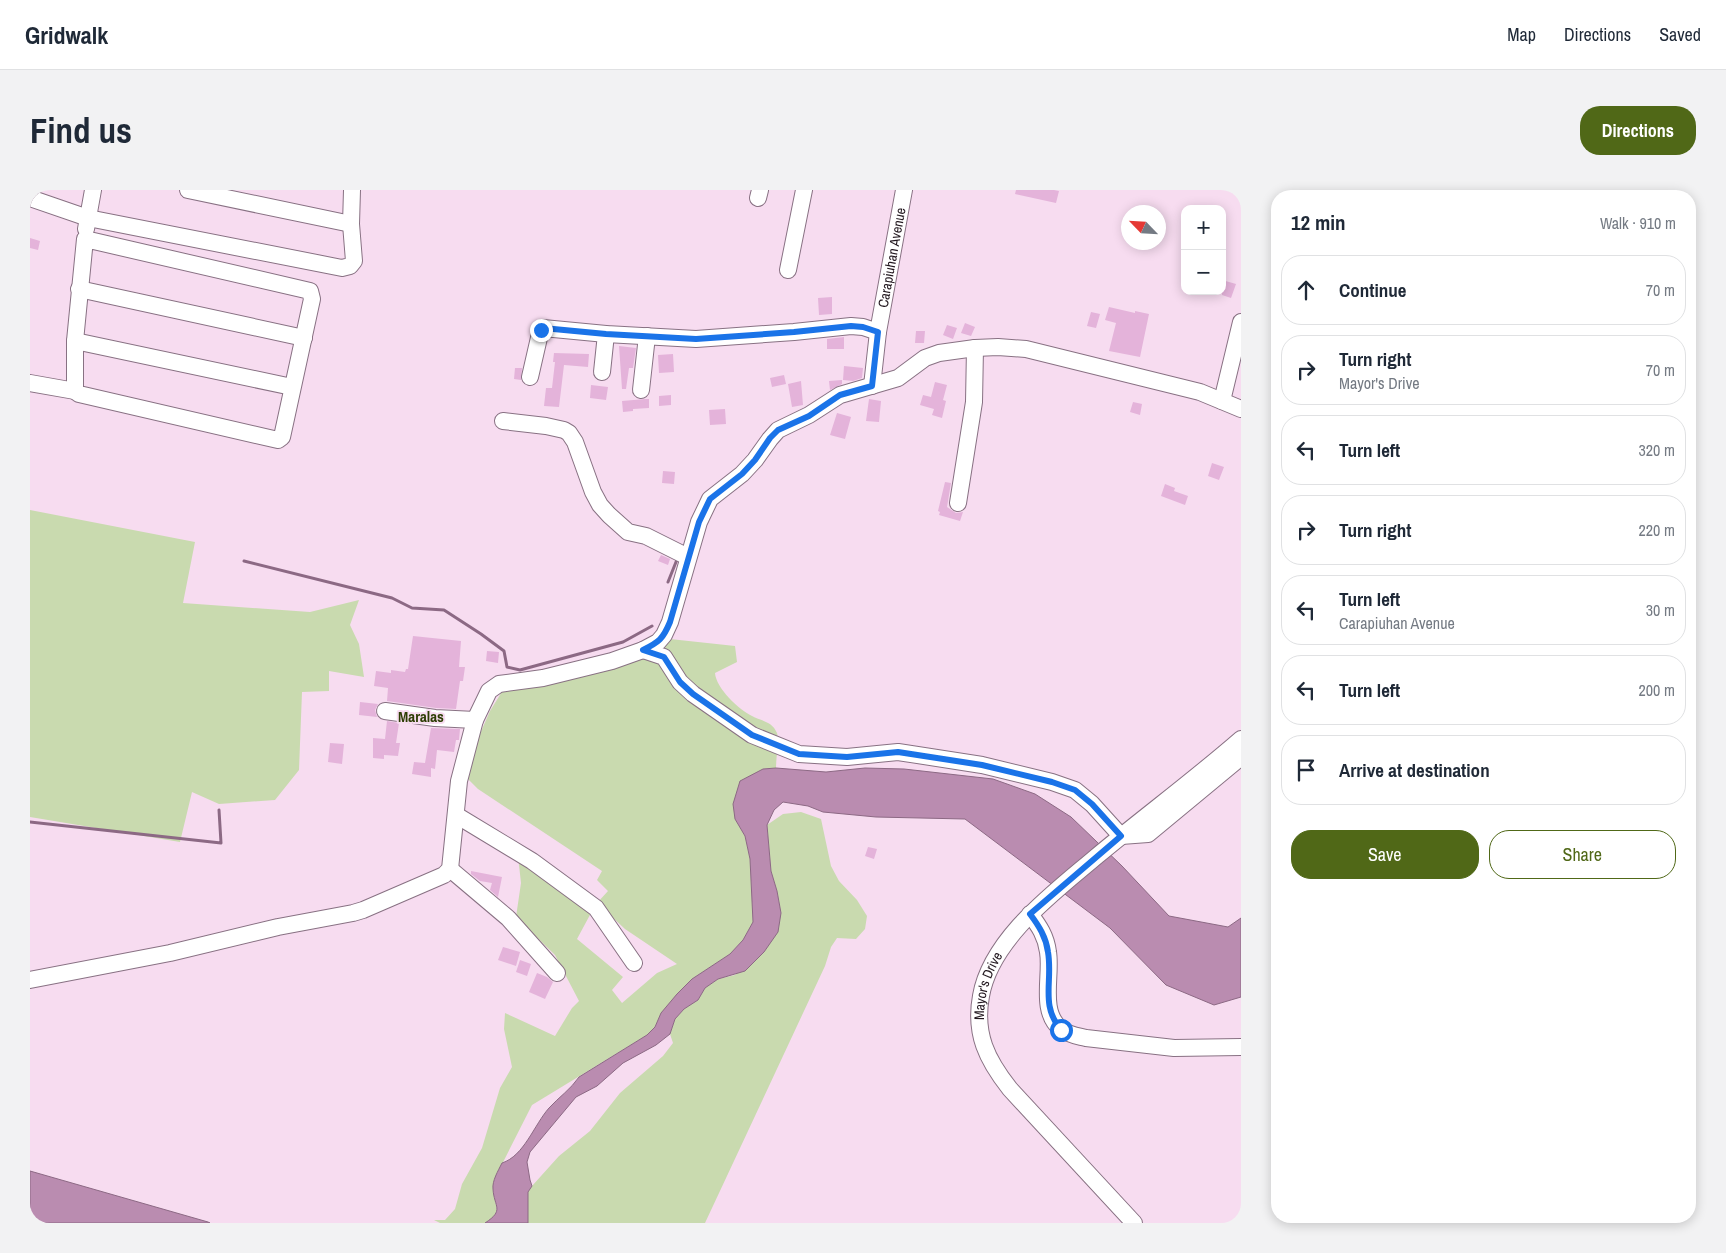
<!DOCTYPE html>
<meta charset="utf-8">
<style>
body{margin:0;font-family:"Archivo Narrow",sans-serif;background:#f2f2f3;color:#1f2937}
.controls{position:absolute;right:15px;top:15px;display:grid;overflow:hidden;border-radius:10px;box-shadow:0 2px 12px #0003}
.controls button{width:45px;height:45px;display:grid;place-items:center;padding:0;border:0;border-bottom:1px solid #e0e1e3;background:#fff;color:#1f2937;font:25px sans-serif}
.compass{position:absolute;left:1091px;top:15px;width:45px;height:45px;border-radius:50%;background:#fff;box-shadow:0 2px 12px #0003;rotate:295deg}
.stop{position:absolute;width:15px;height:15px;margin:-11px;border:4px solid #1a73e8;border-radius:50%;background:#fff}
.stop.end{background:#1a73e8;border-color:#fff;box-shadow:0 1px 5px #0008}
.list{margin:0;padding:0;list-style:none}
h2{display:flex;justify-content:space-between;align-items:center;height:65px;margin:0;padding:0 20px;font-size:21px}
h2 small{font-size:16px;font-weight:400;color:#747a83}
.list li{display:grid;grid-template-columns:32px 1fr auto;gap:15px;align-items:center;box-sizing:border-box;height:70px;margin:0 10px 10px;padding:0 10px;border:1px solid #e0e1e3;border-radius:20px}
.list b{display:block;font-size:19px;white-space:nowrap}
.list p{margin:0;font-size:16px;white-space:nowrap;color:#747a83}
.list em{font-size:16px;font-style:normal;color:#747a83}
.actions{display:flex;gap:10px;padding:15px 20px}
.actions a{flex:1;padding:11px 0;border:1px solid #506817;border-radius:20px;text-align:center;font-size:18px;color:#506817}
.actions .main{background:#506817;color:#fff}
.icon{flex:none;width:28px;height:28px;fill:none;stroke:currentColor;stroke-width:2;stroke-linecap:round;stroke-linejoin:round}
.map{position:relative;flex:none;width:1211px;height:1033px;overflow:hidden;border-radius:20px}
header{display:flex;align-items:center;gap:30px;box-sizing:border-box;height:70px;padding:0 25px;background:#fff;border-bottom:1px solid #e0e1e3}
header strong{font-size:24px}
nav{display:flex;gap:28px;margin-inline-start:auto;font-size:18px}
.intro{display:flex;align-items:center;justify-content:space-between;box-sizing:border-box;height:120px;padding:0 30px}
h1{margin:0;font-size:35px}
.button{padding:12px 22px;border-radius:20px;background:#506817;color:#fff;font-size:18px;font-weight:700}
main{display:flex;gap:30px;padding:0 30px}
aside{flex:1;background:#fff;border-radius:20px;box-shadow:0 2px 12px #0003}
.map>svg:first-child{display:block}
</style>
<header>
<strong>Gridwalk</strong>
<nav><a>Map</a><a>Directions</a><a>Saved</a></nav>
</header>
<div class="intro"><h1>Find us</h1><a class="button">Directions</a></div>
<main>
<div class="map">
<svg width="1211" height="1033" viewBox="0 0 1211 1033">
<rect width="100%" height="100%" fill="#f7dcf0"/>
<path fill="#c9daaf" d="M0,320L165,352L153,413L280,422L329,410L320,435L329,454L334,487L299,481V501L272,502L269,580L245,610L189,614L162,602L150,652L0,627Z
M640,449L705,456L707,472L685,483C686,498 708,519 722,526C731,531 742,531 747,543C749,549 746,570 746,578L733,579L705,629L715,646L720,669L723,732L713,750L700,764L662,789L632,823L625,837L617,845L502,915L466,986L463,999L467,1020L464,1027L455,1033H410L404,1030H415L425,1019L432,994L452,958L470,898L482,877L474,839L475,823L525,846L542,818L549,811L525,765L486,727L491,693L488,666L561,723L547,749L593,787L582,800L592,813L627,783L647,774L595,739L567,713L578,701L567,690L572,681L448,599L438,589L449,546L460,521L473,500Z
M771,622L791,629L801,676L809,691L827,710L837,726L835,739L826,749L807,748L801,757L795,776L675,1033H498V1002L502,996L529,966L560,941L590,903L633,866L643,853L640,844L645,829L654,819L668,810L675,798L688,789L705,785L751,723L747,701L741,681L737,635L753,624Z"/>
<path fill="#ba8cb0" stroke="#8c6984" d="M746,578L796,582L835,578L874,579L963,589L1005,604L1041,627L1092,676L1139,726L1198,737L1211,728V807L1184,815L1136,795L1080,738L935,629L846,627L793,622L778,616L753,612L744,620L737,635L741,681L747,701L751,723L748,742L734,762L715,781L688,789L675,798L668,810L654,819L645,829L640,844L626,855L593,873L567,896L546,907L500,962L497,972L500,990L502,996L498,1002V1033H455C475,1020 464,1017 463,999C462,991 468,981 472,973C494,966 504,935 519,918C529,907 541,899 549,887L617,845L625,837L631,823L647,804L662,789L700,764L713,750L723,732L720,669L715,646L705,629L703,614L710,591L733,579Z
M0,981L178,1032L180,1033H0Z"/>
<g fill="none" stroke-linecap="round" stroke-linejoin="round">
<path stroke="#8c6984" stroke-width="3" d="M214,371L362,408L382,418L414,420L451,444L474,461L477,477L490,480L593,452L622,436
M638,392L648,367
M0,632L191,653L189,620"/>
</g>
<path fill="#e4b3da" d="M986,0H1024L1029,1L1026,13L985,4Z
M0,48L10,51L8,60L0,58Z
M1192,90L1206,94L1201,108L1192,105Z
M802,107V124L789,125L788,108Z
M1079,117L1105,123V121L1119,124L1110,167L1079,161L1086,133L1075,130Z
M1061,122L1070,124L1066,138L1057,136Z
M935,133L945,137L941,146L931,143Z
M917,135L927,138L923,149L913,145Z
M886,141H895L894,153H885Z
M814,147V159H797V149Z
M589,156L606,158L603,178H599L596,199H592Z
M524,163L559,164L558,177L534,175L529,217L514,216L516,198H522L525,172H523Z
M643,164L644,182L629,183L628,165Z
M814,176L833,178L832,188L823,191L813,190Z
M485,178H492L491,190L484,189Z
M754,185L756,194L742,197L740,188Z
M812,190V194L800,200L799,191Z
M771,191L773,215L762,217L758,194Z
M905,192L917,195L913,210L916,211L912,228L902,225L904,219L890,215L893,205L901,207Z
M561,195L578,197L576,210L560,208Z
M641,205V215L629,216V206Z
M615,209H619V218L603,219V221L593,222L592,211Z
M839,209L851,211L849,232L836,231Z
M1103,212L1112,214L1110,225L1100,222Z
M695,219L696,234L680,235L679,220Z
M807,223L821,227L815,249L800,245Z
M1182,273L1194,277L1189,290L1178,286Z
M633,281L645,282L644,294L632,293Z
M915,292L921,293L917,317L926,323L933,322L930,331L909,325L910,322L908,321Z
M1135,294L1145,298L1144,301L1158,306L1155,315L1131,306Z
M631,365L640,369L638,375L628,371Z
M383,446L431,451L429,477H435L433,491H430L426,519L406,518L357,511L358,498L344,496L346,481L361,483V480L375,482L376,479H378Z
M457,461L469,462L468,473L456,471Z
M330,512L348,514L345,520L347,527L329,525Z
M357,531L369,533L366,553H370L368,566L354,565V569L343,568V548L355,549Z
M401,538L430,539L429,550H426L424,562L407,560L405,579L401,578V587L382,584L384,572L395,573Z
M300,553L314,554L312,574L298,572Z
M838,657L847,659L844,669L835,666Z
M441,681L472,687L468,707L460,700L462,693L450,691L441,684Z
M473,757L490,762L486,776L468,770Z
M490,770L501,774L497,786L486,782Z
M507,783L517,787L523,792L515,809L499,802Z"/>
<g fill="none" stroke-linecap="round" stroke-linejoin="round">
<g stroke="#887183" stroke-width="18">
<g id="minor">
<path d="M158,0L321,34"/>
<path d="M0,8L58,28L312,78L320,76L324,71L321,34L322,0"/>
<path d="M728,8L730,0"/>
<path d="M56,39L63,0"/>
<path d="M55,49L280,101L282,109L252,247L248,250L49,204L45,201V151Z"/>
<path d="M758,80L774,0"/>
<path d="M49,99L274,148"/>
<path d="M45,151L262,197"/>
<path d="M572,182L576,144"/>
<path d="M500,187L511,139L513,138L576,144L666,149L764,142L821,136L833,137L848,142"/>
<path d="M0,193L45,201"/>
<path id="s1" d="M842,196L848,142L874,0"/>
<path d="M611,200L617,146"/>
<path d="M1192,211L1211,132"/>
<path d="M473,231L516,236L534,240L539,243L545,252L563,302L570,315L579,325L598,342L616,346L658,367"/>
<path d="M928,313L944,212L945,158"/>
<path d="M613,460L634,467L650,492L663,504L722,545L769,564L817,567L868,562L952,575L1022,592L1045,600L1062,614L1091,646"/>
<path d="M355,521L405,528L445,530"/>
<path d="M426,625L502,671L566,718L604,773"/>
<path d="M1091,646L1118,644L1211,567"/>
<path d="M420,679L478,728L527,783"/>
<path d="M1000,724C1009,736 1016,746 1018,762C1022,785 1009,822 1031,839C1038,845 1048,846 1056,848L1144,858L1211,857"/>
<path d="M0,790L140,763L248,737L323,723L333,720L414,685L420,679L429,591L445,530L459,501L469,494L513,488L582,471L613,460L628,452L634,445L640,432L669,332L680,309L712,284L725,270L740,249L748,240L779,225L810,205L868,188L895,168L909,163L945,158L968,157L996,159L1170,202L1211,219"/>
<path id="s2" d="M1104,1033L980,899C957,870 944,844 951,806C961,748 1026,701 1067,666C1115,626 1164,590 1211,549"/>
</g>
</g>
<use href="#minor" stroke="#fff" stroke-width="16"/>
</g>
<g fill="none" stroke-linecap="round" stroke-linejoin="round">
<path stroke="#1a73e8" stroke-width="6" d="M511,140L513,138L576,144L666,149L764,142L821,136L833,137L848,142L842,196L810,205L779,226L748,240L740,248L725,270L712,284L680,309L669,332L640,432C633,449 629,452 613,460L634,467L650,492L663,504L722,545L769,564L817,567L868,562L952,575L1022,592L1045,600L1062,614L1091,646L1000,724C1009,736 1016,747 1018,762C1023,791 1010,815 1031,840"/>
</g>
<g text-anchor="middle" stroke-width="4" stroke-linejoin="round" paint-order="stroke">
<g font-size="14" fill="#22181f" stroke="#f7dcf0">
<text dy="5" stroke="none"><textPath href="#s1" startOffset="130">Carapiuhan Avenue</textPath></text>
<text dy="5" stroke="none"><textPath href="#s2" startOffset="295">Mayor's Drive</textPath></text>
</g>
<g font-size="15" font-weight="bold" fill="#2d3d04" stroke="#f7dcf0">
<text x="391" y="532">Maralas</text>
</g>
</g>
</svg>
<div class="controls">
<button>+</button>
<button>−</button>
</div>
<svg class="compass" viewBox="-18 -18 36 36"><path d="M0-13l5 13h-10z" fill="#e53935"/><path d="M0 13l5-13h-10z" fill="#747a83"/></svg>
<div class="stop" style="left:1031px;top:840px"></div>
<div class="stop end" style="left:511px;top:140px"></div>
</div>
<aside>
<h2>12 min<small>Walk · 910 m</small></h2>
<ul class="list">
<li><svg class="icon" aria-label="ahead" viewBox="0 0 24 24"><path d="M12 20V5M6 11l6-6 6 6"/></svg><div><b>Continue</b></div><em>70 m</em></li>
<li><svg class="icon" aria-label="right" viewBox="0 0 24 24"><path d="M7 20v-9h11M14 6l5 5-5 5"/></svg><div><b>Turn right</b><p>Mayor's Drive</p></div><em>70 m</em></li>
<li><svg class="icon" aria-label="left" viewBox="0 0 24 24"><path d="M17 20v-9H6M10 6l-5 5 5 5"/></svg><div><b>Turn left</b></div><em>320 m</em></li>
<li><svg class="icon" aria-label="right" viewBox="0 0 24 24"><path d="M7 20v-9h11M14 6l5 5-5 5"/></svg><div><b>Turn right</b></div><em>220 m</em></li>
<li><svg class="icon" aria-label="left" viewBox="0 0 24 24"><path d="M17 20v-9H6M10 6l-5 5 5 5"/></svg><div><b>Turn left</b><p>Carapiuhan Avenue</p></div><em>30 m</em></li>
<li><svg class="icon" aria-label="left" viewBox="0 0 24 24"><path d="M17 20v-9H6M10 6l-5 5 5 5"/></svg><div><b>Turn left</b></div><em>200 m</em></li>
<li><svg class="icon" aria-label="arrive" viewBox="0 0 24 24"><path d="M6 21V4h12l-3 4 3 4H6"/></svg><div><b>Arrive at destination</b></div></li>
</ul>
<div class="actions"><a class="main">Save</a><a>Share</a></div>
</aside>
</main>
